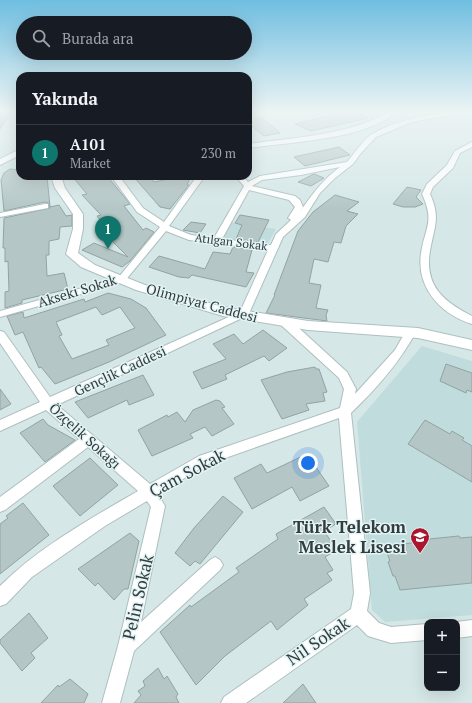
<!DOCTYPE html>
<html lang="tr">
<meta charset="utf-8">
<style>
body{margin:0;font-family:"PT Serif",serif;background:#20242c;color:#f1f3f6}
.controls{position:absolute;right:12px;bottom:12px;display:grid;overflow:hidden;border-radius:8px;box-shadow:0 4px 16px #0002}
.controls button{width:36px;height:36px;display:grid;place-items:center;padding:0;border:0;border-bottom:1px solid #363941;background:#171b24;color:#f1f3f6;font:20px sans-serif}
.you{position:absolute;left:308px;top:463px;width:14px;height:14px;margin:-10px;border:3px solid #fff;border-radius:50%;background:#1a73e8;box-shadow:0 0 0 6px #1a73e833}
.badge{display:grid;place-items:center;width:26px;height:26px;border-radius:50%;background:#0f766e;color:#fff;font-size:13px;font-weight:700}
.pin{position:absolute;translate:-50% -33px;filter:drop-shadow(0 1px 2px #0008)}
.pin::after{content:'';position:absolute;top:21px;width:14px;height:12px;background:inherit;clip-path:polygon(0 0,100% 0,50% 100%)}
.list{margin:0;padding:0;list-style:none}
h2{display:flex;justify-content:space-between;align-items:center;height:52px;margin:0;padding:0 16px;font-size:17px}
h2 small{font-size:13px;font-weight:400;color:#9ea1a6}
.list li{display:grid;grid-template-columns:26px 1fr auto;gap:12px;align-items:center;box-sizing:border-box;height:56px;padding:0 16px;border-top:1px solid #363941}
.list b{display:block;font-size:15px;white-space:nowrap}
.list p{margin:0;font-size:13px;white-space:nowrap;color:#9ea1a6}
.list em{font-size:13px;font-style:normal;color:#9ea1a6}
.icon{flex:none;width:22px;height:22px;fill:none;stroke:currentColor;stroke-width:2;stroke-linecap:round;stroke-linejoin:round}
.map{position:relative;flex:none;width:472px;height:703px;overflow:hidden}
.search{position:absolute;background:#171b24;box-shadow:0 4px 16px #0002;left:16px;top:16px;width:236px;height:44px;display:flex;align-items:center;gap:10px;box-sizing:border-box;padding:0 14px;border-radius:22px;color:#9ea1a6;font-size:15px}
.panel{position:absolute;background:#171b24;box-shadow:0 4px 16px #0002;left:16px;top:72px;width:236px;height:108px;border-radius:12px}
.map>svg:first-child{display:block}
</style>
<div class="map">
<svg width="472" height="703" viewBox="0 0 472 703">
<rect width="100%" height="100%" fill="#d5e7e7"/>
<path fill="#c0dcdd" d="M230,222L276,229L268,243L226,239L223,237Z
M422,346L472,361V615L385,622L372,610L357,422Z"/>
<path fill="#b4c6c6" stroke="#92a3a4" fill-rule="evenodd" d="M0,112H12L0,129Z
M344,112H358L368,118L311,131L295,124Z
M261,117L278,131L280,133L264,136L248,123V120Z
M339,147L350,155L305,166L294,157Z
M10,169L20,170V176H47L50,207L59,205L66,216L72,215V226L60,227L59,239L49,241V255H46L47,276L64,273L68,289L22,300V303L5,308V292L9,291L8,261L5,262V248H3L4,218L50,208L49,203L45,202L4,211L1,180L4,173Z
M314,174L324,178L311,186L298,182Z
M72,176H107L130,204L124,206L143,230L146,228L154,232L130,261L122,267L82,250L94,243L128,257L101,230L106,228L97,216L101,215L82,195L87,194Z
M133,176L149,177L154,182L169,179L171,176H191L187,185H189L170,209L160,207Z
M407,187L421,190L416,197L423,204L415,207H403L393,204Z
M335,195L359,202L347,211L358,214L346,226L341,243L334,242L328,262L314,259L309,283L321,285L316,308L328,310L326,315L327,321L266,313L275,295H274L298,231L313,212Z
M240,215L269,220L258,242L236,239L242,225L235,223Z
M191,222L206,224L200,233L183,230Z
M233,247L252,250L246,272L254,273L246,287L192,275L189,278L179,277L149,267L159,256L205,269L213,252L230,254Z
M108,293L131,299L146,308L166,335L109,362L55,384L41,367L39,368L23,332L15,335L7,316L23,312L24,318L84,299L85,302ZM96,307L102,315L120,307L135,328L106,340L109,345L72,359L59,336L62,335L56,322Z
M263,330L287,348L269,361L264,356L225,375L227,379L202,389L193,372L226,359L213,344L234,334L243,344Z
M446,364L472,373V392L467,390L466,393L440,381Z
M315,367L316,369H319L327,392L323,393L325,401L306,404L309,410L282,419L261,380L287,372Z
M143,375L154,395L129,405L127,400L88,418L75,402Z
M0,389L11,404L0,410Z
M216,400L220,401L225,407L222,408L234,424L212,436L205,427L190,434L193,438L152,456L138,430L167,415L168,417L177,412L185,422L193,410Z
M43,419L48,425L75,440L45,462L20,433Z
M425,420L450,434L452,431L464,438L462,440L472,446V482L408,444Z
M307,454L329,486L300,501L292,487L252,509L234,478L261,464L267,473Z
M90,458L118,485L80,516L53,486Z
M223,496L243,512L200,564L195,561L190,566L175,553L194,528Z
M23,503L49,535L0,574V524L8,518L6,516Z
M324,507L336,524L324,531L337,550L325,557L333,570L327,573L332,580L304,599L308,605L277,630L271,621L225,656L196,685L160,632L190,605L191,607L239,572L236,568L278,539L276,534Z
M130,533L139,541L128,589H124L114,600L98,583L95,586L78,569Z
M459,536L460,538L472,537V583L400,590L395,576H393L388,562L390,561L385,547L430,540L429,539Z
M29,613L48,638L31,653L35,658L22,671L0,643V640Z
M158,668L164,679L167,676L178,694L176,697L179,703H134L141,695L138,691L145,686L143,681Z
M70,679L88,694L84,703H41L58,685L59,687Z
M303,684L316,703H283Z"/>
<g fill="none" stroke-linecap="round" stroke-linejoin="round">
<g stroke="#aebfc0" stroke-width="2">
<path id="minor" d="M248,112H260L248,116Z
M389,112H396C365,140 289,142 248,148V144C297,137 345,136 389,112Z
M450,112H463L412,122L376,137L361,153L353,164L335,178L320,193L305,217L283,237L247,318L240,319L57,405L150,484L199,456L340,408L344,389L339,378L281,325L280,322L281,319H289L347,372L356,389L355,394L395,350L407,329H415L416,332C399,363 377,388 351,413L370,593L367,611L379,623L391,627L427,624V640L391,643L368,636L357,625L246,703H221L224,697L351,609L354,593L339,418L208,464L158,494L165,506L141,622L210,560L215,557L220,560L223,565L220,570L134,651L120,703H102L118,646L151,507L147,501L105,526L32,577L6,604L0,606V586C39,547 90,519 138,491L88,447L5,510L0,512V497L79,439L46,410L0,431V420L40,402L0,343V331L4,332L50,397L240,312L268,250L189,240L166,231L124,282L0,317V311L118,278L160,227L137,212L111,176H119L143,208L164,222L197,176H205L169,226L191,235L214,238L244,186L235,176H243L248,182L260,176L347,162C355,153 362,141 372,134C396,120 424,116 450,112ZM340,167C322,180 311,196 299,213L303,207L300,200L295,196L252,186L262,180L301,175ZM249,190L289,200L295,207L288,218L291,220L276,234L271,245L222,239Z
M472,142V147L460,153L453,168L433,187L430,194C441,218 434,227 430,251C424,286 444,302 472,316V324C440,314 416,287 421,253C425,227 435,222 422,194L427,184L447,165L455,151Z
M45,204H48V208L0,217V213Z
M472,620V636L457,638L456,622Z"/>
</g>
<g stroke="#aebfc0" stroke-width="2">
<path id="major" d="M20,149V155L0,165V159Z
M51,176H61L65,188L83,214V229L78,253L95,265L145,285L223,307L308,321L418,328L472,340V350L418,338L308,330L223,316L136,290L81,267L66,254L73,229V214L55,188Z"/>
</g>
<use href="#minor" fill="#fff" fill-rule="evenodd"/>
<use href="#major" fill="#fff" fill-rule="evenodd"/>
</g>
<linearGradient id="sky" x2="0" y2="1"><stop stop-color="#6fbee0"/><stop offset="0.53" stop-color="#ecf4f4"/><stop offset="1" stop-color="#ecf4f4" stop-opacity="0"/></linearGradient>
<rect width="472" height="210" fill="url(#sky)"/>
<defs>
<g id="school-pin" transform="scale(1)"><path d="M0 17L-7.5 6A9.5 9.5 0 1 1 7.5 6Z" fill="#ab152e" stroke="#e2f4f5"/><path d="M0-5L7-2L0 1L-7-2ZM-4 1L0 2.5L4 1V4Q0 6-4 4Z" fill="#fff"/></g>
</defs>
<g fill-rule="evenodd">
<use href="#school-pin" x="420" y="537"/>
</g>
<g text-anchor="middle" stroke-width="3" stroke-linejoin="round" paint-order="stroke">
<g font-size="12" fill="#353c3d" stroke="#e2f4f5">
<text transform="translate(231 242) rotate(7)" y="4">Atılgan Sokak</text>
</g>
<g font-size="14" fill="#353c3d" stroke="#e2f4f5">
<text transform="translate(77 291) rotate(-17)" y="5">Akseki Sokak</text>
<text transform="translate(202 303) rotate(15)" y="5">Olimpiyat Caddesi</text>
<text transform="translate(120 371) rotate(-25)" y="5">Gençlik Caddesi</text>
<text transform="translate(85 436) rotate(42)" y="5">Özçelik Sokağı</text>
</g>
<g font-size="17" fill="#353c3d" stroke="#e2f4f5">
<text transform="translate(187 473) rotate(-28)" y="6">Çam Sokak</text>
<text transform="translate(138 597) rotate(-77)" y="6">Pelin Sokak</text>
<text transform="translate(318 641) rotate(-34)" y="6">Nil Sokak</text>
</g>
<g font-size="17" font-weight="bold" fill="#353c3d" stroke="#e2f4f5" text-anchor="end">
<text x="406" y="533">Türk Telekom<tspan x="406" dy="20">Meslek Lisesi</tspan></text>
</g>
</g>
</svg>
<div class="controls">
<button>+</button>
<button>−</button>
</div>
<div class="you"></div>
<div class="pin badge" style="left:108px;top:249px">1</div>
<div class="search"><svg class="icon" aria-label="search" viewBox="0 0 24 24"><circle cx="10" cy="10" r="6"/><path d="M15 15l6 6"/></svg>Burada ara</div>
<section class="panel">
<h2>Yakında<small></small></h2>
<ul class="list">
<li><span class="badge">1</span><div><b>A101</b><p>Market</p></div><em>230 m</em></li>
</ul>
</section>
</div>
